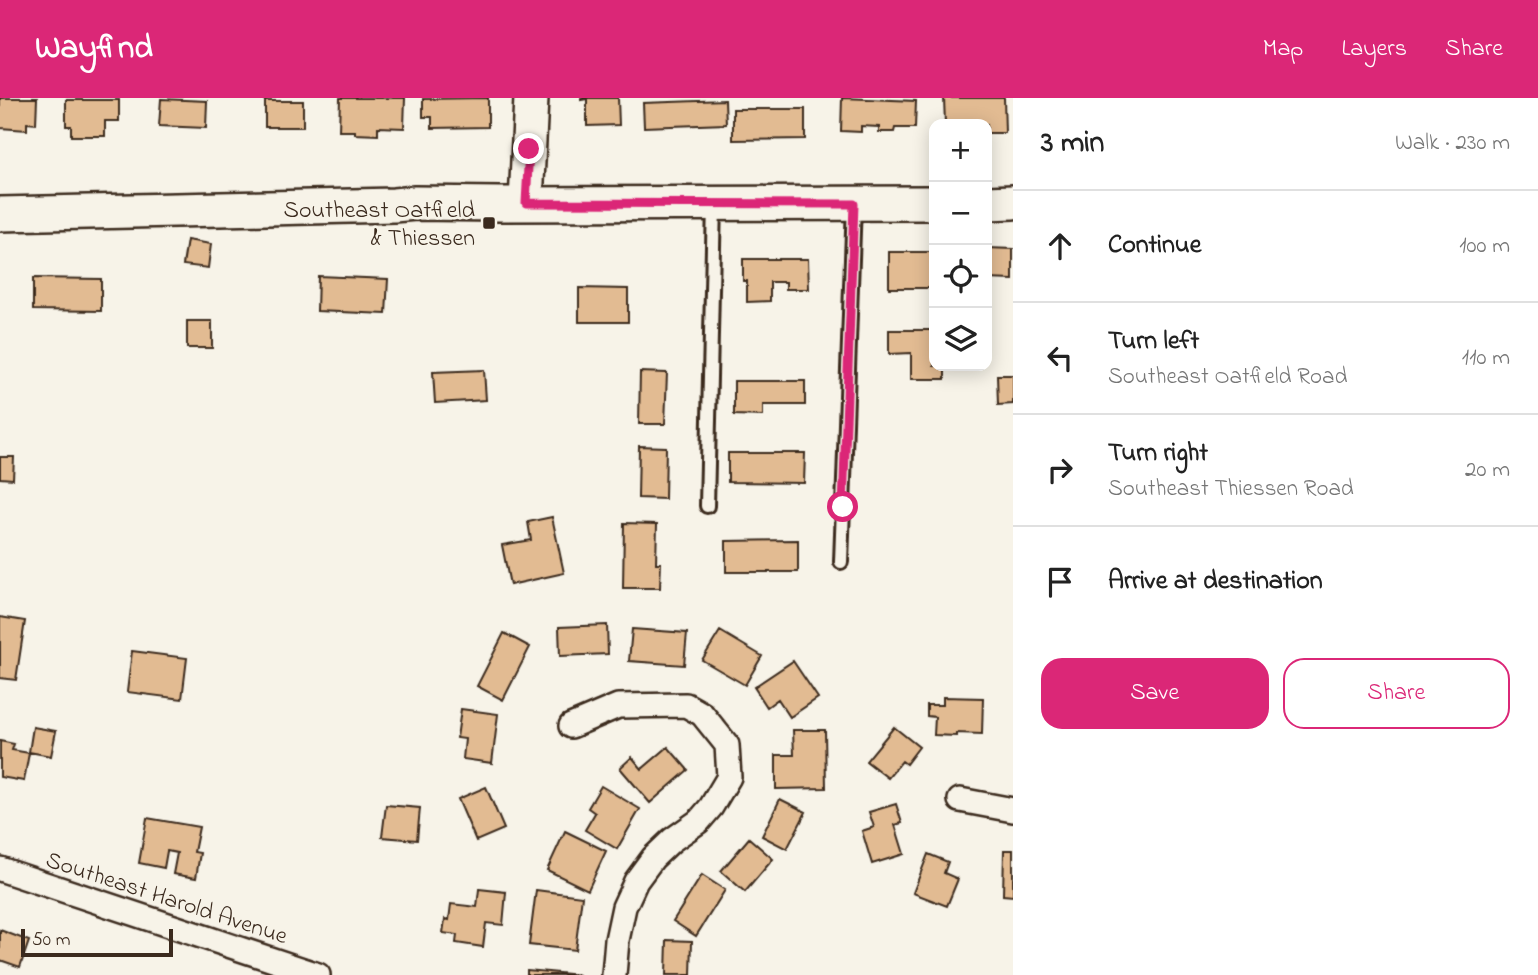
<!DOCTYPE html>
<meta charset="utf-8">
<style>
body{margin:0;font-family:"Indie Flower",sans-serif;background:#f2f2f2;color:#222}
.controls{position:absolute;right:21px;top:21px;display:grid;overflow:hidden;border-radius:14px;box-shadow:0 4px 18px #0003}
.controls button{width:63px;height:63px;display:grid;place-items:center;padding:0;border:0;border-bottom:2px solid #e0e0e0;background:#fff;color:#222;font:35px sans-serif}
.scale{position:absolute;left:21px;bottom:18px;width:152px;box-sizing:border-box;padding-left:7px;border:4px solid #3b2a1e;border-top:0;font-size:19px;line-height:24px;white-space:nowrap;color:#3b2a1e;-webkit-text-stroke:5px #f7f3e8;paint-order:stroke}
.stop{position:absolute;width:21px;height:21px;margin:-16px;border:5px solid #db2777;border-radius:50%;background:#fff}
.stop.end{background:#db2777;border-color:#fff;box-shadow:0 2px 7px #0008}
.list{margin:0;padding:0;list-style:none}
h2{display:flex;justify-content:space-between;align-items:center;height:91px;margin:0;padding:0 28px;font-size:30px}
h2 small{font-size:23px;font-weight:400;color:#767676}
.list li{display:grid;grid-template-columns:46px 1fr auto;gap:21px;align-items:center;box-sizing:border-box;height:112px;padding:0 28px;border-top:2px solid #e0e0e0}
.list b{display:block;font-size:26px;white-space:nowrap}
.list p{margin:0;font-size:23px;white-space:nowrap;color:#767676}
.list em{font-size:23px;font-style:normal;color:#767676}
.actions{display:flex;gap:14px;padding:21px 28px}
.actions a{flex:1;padding:16px 0;border:2px solid #db2777;border-radius:21px;text-align:center;font-size:24px;color:#db2777}
.actions .main{background:#db2777;color:#fff}
.icon{flex:none;width:38px;height:38px;fill:none;stroke:currentColor;stroke-width:2;stroke-linecap:round;stroke-linejoin:round}
.map{position:relative;flex:none;width:1013px;height:877px;overflow:hidden}
header{display:flex;align-items:center;gap:42px;box-sizing:border-box;height:98px;padding:0 35px;background:#db2777;color:#fff}
header strong{font-size:33px}
nav{display:flex;gap:38px;margin-inline-start:auto;font-size:24px}
main{display:flex}
aside{flex:1;background:#fff}
.map>svg:first-child{display:block}
</style>
<header>
<strong>Wayfind</strong>
<nav><a>Map</a><a>Layers</a><a>Share</a></nav>
</header>
<main>
<div class="map">
<svg width="1013" height="877" viewBox="0 0 1013 877">
<rect width="100%" height="100%" fill="#f7f3e8"/>
<filter id="ink" filterUnits="userSpaceOnUse"><feTurbulence type="fractalNoise" baseFrequency=".0143" numOctaves="2"/><feDisplacementMap in="SourceGraphic" scale="14" xChannelSelector="R" yChannelSelector="G"/><feConvolveMatrix kernelMatrix="1 2 1 2 8 2 1 2 1" color-interpolation-filters="sRGB"/></filter>
<g filter="url(#ink)">
<path fill="#e2bb92" stroke="#3b2a1e" stroke-width="2" d="M0,0H37L36,26L27,25V32L0,30Z
M340,0H405L404,30L378,29V37L355,36V33H339Z
M488,0V29L432,30V19H423V1Z
M581,0H618L619,27L587,28V1L581,2Z
M842,0L916,3L915,30H895L894,34H879V29L861,28V34L841,33Z
M944,0H1004L1005,35H987V26H945Z
M161,1L207,3L206,30L159,28Z
M66,2H119V23H105V38H71V28H66Z
M725,2L726,26L644,29L643,5Z
M265,3H303V29H265Z
M733,11H805V41L733,42Z
M187,142L211,146L208,170L183,167Z
M987,150L1013,151V182L987,181Z
M889,154H934V190H889Z
M743,161H808L809,191H786V184H770V203L747,204V183H743Z
M318,178L388,181L386,216L317,213Z
M33,180L101,181V213L33,212Z
M579,190L628,191V224H579Z
M187,223H212V250H187Z
M889,232H934V268H945V281H911V255L889,256Z
M484,272L486,302L435,305L433,274Z
M640,274L667,275L665,326H639Z
M997,277H1013V306L998,307Z
M734,283H805V307H763V318L734,317Z
M639,348L666,349L665,401L638,400Z
M728,355H805L804,385L728,384Z
M0,359H14L13,381L0,380Z
M552,419L564,475L510,487L502,447L531,442L528,424Z
M624,425L657,426L656,465H661L660,490H623Z
M798,442V474H726V443Z
M0,519L25,523L16,582L0,580Z
M607,527L608,556L560,558L559,529Z
M632,531L687,535L684,567L629,563Z
M720,533L762,558L745,587L702,562Z
M504,535L530,549L503,602L477,588Z
M132,553L187,560L182,601L127,594Z
M793,563L818,600L790,619L778,601L767,609L754,589Z
M943,599L983,600L982,636L956,635V638L934,637L935,619L927,618V607H943Z
M461,611L498,616L492,665L463,661L465,641L457,640Z
M33,629L56,633L51,658L29,654Z
M894,629L919,649L906,666L902,663L888,680L866,663Z
M793,632H825L826,690L776,691V657H794Z
M0,643L14,646L12,652L29,655L24,683L0,679Z
M668,649L688,672L650,705L620,670L632,659L642,671Z
M601,688L640,711L617,751L585,732L595,715L588,710Z
M486,689L504,731L476,743L458,701Z
M780,701L806,714L787,751L762,738Z
M896,706L902,725L895,727L904,756L872,766L862,733L874,729L869,714Z
M386,707L420,710L417,742L382,739Z
M147,720L199,729L194,754L200,755L196,780L173,776L177,755L167,753L164,770L139,765Z
M565,733L606,753L588,792L547,772Z
M749,740L773,761L745,794L721,773Z
M1004,752H1013V798L1003,797Z
M928,756L948,764L944,775L958,781L947,808L913,795Z
M702,777L725,792L696,838L673,823Z
M479,791L506,794L503,827L486,825L483,849L456,845L457,837L443,835L445,821L449,822L451,806L477,809Z
M536,792L582,798L575,852L529,847Z
M0,832L29,843L20,869L0,862Z
M667,842L692,843L691,877H666Z
M527,872L580,877H527Z"/>
<g fill="none" stroke-linecap="round" stroke-linejoin="round">
<g stroke="#3b2a1e" stroke-width="18">
<path id="lane" d="M707,408L714,106
M841,464L854,106"/>
</g>
<g stroke="#3b2a1e" stroke-width="28">
<path id="street" d="M571,628L618,608L686,607L702,616L727,647L729,679L711,709L699,723L672,742L653,760L636,783L624,809L617,842L614,877
M960,702L1013,712
M0,771L318,877"/>
</g>
<g stroke="#3b2a1e" stroke-width="38">
<path id="secondary" d="M526,105L531,0
M987,105L1013,104
M0,116L394,107L415,105L499,106L934,105"/>
</g>
<use href="#lane" stroke="#f7f3e8" stroke-width="12"/>
<use href="#street" stroke="#f7f3e8" stroke-width="23"/>
<use href="#secondary" stroke="#f7f3e8" stroke-width="33"/>
</g>
</g>
<g fill="none" stroke-linecap="round" stroke-linejoin="round" filter="url(#ink)">
<path stroke="#db2777" stroke-width="9" d="M529,51L526,105L854,106L843,409"/>
</g>
<rect fill="#3b2a1e" stroke="#f7f3e8" stroke-width="2.5" x="482" y="118" width="14" height="14" rx="3.5"/>
<g text-anchor="middle" stroke-width="5" stroke-linejoin="round" paint-order="stroke">
<g font-size="24" fill="#3b2a1e" stroke="#f7f3e8" text-anchor="end">
<text x="475" y="119">Southeast Oatfield<tspan x="475" dy="28">&amp; Thiessen</tspan></text>
</g>
<g font-size="24" fill="#3b2a1e" stroke="#f7f3e8">
<text transform="translate(167 799) rotate(18)" y="8">Southeast Harold Avenue</text>
</g>
</g>
</svg>
<div class="controls">
<button>+</button>
<button>−</button>
<button><svg class="icon" aria-label="locate" viewBox="0 0 24 24"><circle cx="12" cy="12" r="6"/><path d="M12 2v4M12 18v4M2 12h4M18 12h4"/></svg></button>
<button><svg class="icon" aria-label="layers" viewBox="0 0 24 24"><path d="M12 4l9 5-9 5-9-5zM3 14l9 5 9-5"/></svg></button>
</div>
<div class="scale">50 m</div>
<div class="stop" style="left:843px;top:409px"></div>
<div class="stop end" style="left:529px;top:51px"></div>
</div>
<aside>
<h2>3 min<small>Walk · 230 m</small></h2>
<ul class="list">
<li><svg class="icon" aria-label="ahead" viewBox="0 0 24 24"><path d="M12 20V5M6 11l6-6 6 6"/></svg><div><b>Continue</b></div><em>100 m</em></li>
<li><svg class="icon" aria-label="left" viewBox="0 0 24 24"><path d="M17 20v-9H6M10 6l-5 5 5 5"/></svg><div><b>Turn left</b><p>Southeast Oatfield Road</p></div><em>110 m</em></li>
<li><svg class="icon" aria-label="right" viewBox="0 0 24 24"><path d="M7 20v-9h11M14 6l5 5-5 5"/></svg><div><b>Turn right</b><p>Southeast Thiessen Road</p></div><em>20 m</em></li>
<li><svg class="icon" aria-label="arrive" viewBox="0 0 24 24"><path d="M6 21V4h12l-3 4 3 4H6"/></svg><div><b>Arrive at destination</b></div></li>
</ul>
<div class="actions"><a class="main">Save</a><a>Share</a></div>
</aside>
</main>
